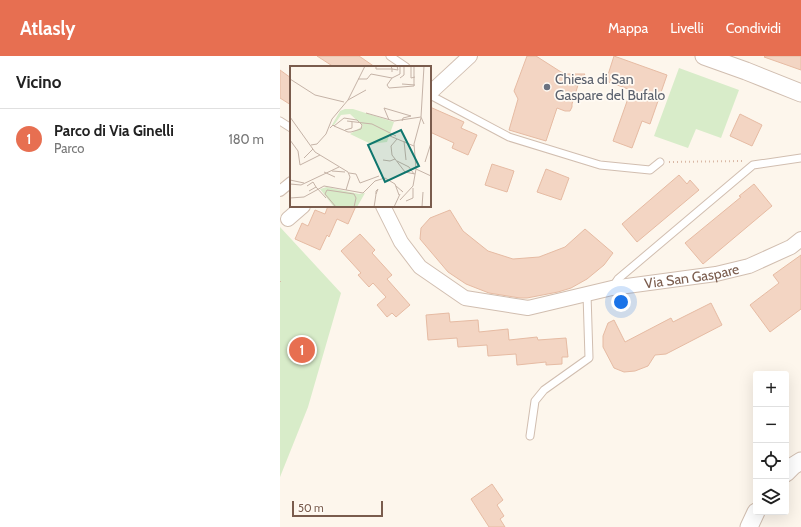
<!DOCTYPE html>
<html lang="it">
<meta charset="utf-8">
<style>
body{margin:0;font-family:Cabin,sans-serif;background:#f6f6f6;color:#222}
.controls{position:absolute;right:12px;bottom:12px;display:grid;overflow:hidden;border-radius:4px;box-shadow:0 4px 16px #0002}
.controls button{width:36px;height:36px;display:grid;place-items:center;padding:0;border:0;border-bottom:1px solid #e0e0e0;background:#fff;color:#222;font:20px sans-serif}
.scale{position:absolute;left:12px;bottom:10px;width:91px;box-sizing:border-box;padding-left:4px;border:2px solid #7a5c4d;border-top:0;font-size:11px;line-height:14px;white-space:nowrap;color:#7a5c4d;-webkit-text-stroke:3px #fffaf3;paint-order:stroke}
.you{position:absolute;left:341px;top:246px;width:14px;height:14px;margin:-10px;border:3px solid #fff;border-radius:50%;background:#1a73e8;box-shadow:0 0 0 6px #1a73e833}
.badge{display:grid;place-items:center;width:26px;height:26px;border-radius:50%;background:#e76f51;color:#fff;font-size:13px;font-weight:700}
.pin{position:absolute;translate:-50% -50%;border:2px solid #fff;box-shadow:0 1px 4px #0006}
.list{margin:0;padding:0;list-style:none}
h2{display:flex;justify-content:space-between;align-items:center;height:52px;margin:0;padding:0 16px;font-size:17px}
h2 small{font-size:13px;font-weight:400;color:#767676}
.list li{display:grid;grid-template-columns:26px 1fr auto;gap:12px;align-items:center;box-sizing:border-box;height:60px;padding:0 16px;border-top:1px solid #e0e0e0}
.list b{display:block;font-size:15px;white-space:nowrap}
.list p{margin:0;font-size:13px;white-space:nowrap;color:#767676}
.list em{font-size:13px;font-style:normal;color:#767676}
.icon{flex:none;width:22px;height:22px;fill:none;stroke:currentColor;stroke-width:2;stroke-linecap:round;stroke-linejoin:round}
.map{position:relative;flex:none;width:521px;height:471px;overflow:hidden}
header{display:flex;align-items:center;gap:24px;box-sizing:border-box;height:56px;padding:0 20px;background:#e76f51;color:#fff}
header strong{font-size:19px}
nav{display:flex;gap:22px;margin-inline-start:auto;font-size:14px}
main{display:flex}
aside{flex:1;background:#fff}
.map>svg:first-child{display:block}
</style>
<header>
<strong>Atlasly</strong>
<nav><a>Mappa</a><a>Livelli</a><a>Condividi</a></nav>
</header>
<main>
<aside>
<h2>Vicino<small></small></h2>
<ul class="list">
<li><span class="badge">1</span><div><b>Parco di Via Ginelli</b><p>Parco</p></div><em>180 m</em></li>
</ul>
</aside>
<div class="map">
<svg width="521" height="471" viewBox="0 0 521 471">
<rect width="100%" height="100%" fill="#fdf6ec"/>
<path fill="#d8ecc9" d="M399,12L459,34L441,82L416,73L408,92L374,80Z
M0,171L61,237L28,351L0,421Z"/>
<path fill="#f3d5c3" stroke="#e6bba3" d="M37,0H79L95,11H54Z
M247,0H256L281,16L287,18H305L299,26L292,48V51L290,55H285L277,52L266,85L229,74L238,43L234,35Z
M334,0L387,19L370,68L362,65L352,92L333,85L351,34L326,25Z
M485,0H521V14L484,1Z
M0,14L11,22V49L0,42Z
M150,51L184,66L181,72L197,79L188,99L172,92L174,87L150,76Z
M460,58L482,69L472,90L450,80Z
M212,108L234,115L227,136L205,129Z
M266,113L289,122L281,144L257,136Z
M399,119L407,128L410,124L419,134L357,186L342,168Z
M474,128L492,150L423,208L405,187L461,141L459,140Z
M48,150H76L68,168L57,163L49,181L47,179L40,194L15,183L22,167L28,170L35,154L45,158Z
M170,154L183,175L208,195L233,203L259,201L285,191L305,173L333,197L324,209L307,223L291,232L278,236L247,242H240L209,237L186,228L168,216L140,183L141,172L150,162Z
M80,178L95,194L92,197L112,219L107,223L130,249L116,261L112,257L107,261L97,249L106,241L93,227L89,231L78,219L81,217L61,195Z
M521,199V253L490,276L470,249L499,227L493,219Z
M431,247L442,269L386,298L375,299L368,310L355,315L344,316L334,312L323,291V280L328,267L334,264L345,286L391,262L393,266Z
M169,257L170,266L198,264L199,276L228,273L229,284L257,281L258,284L286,282L288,301H282V308L266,309V306L237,309L236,298L208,300L207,289L178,291L177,282L148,284L146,259Z
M212,428L223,444L217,449L224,460L220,463L225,471H209L191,443Z"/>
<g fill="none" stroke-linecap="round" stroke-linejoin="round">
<g stroke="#d1beb0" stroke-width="9">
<path id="service" d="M110,0L126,11
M150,39L229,81L320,109L370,114L380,106
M0,65L11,72
M332,232L338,223L473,109L521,102
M250,380L255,345L264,334L309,302L307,238"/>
</g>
<g stroke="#d1beb0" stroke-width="12">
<path id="pedestrian" d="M0,135L11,126"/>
</g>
<g stroke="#d1beb0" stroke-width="16">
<g id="minor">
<path d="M150,37L190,0"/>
<path id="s1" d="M103,150L121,186L140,211L185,242L248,252L332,232L436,218L469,210L511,191L521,183"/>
<path d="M8,163L23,150"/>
</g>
</g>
<g stroke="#d1beb0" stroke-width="19">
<path id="tertiary" d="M424,0L466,15L521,37
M506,417L513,410L521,405
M469,471L476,456"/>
</g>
<path stroke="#d9b8a5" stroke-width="2" stroke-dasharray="1 3" stroke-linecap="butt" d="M389,106L463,105
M0,225V229"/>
<use href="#service" stroke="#fff" stroke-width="7"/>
<use href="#pedestrian" stroke="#fff" stroke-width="10"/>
<use href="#minor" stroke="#fff" stroke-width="14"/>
<use href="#tertiary" stroke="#fff" stroke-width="17"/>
</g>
<circle fill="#6b7280" stroke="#fffaf3" stroke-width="1.5" cx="267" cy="31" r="4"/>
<g text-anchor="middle" stroke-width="3.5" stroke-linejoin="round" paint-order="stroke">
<g font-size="14" fill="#5b616d" stroke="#fffaf3" text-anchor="start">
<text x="275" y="28">Chiesa di San<tspan x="275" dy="16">Gaspare del Bufalo</tspan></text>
</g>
<g font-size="14" fill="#7a5c4d" stroke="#fffaf3">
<text dy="5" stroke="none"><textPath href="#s1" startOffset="357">Via San Gaspare</textPath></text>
</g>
</g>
<g transform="translate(10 10)">
<rect width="141" height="141" fill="#fdf6ec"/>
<path d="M55,43H63L104,56L97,76L81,78L60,68L73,60L60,48L51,49L44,59H42L50,45ZM37,121L69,128L75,127L67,141H44L30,123Z" fill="#d8ecc9"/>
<path fill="none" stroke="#c5b3a7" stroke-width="1" d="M86,0V3H102L101,0M121,0V12L125,11M134,0L131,51L134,58M102,6V3L108,4L107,0M102,12L97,19L99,22L124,20V0M110,12L114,9V0M0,13L25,29L54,36M68,13H77L81,8L102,12L110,8V0M112,18L125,19M58,34L76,24M76,47L104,55L131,51M0,51L25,86L58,106L60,111L56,124M99,54L94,42L121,50L113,52L112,55M57,55L82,58L106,70M40,62L43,59L44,60L58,66H61L71,63L72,59L67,54L54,52L44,60M55,64L62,62V56M100,70L124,80M107,73L101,80L102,89L115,106L125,108M0,74L8,85L10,99L30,89M114,75L116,94M21,79L27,78L36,68L42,53L58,34L75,0M14,92L23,83M93,94L100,95L105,93M107,95L119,101L124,108M135,96L141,77M126,103L141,110M42,105L55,106M34,106L45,111M59,107L66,108L70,117L89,110M0,114L14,117M0,118L11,119L49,101M17,120L23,116L26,121M106,120L113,126L111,124M19,125L26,121L36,132M0,132L14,131L34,120L73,127L85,115L95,112L105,118L109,129M110,134L123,120L126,103L124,78L131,52M116,135L123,132V122M46,141L35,128L37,124L64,128L66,132L64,141M84,141L85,135L86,128V125L88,123L86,128M104,141L110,128M132,141L133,126"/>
<path fill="#0f766e" fill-opacity="0.15" stroke="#0f766e" stroke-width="2" d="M111,64L129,100L95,116L78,79Z"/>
<rect width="141" height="141" fill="none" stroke="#7a5c4d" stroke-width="2"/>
</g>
</svg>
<div class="controls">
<button>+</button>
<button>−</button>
<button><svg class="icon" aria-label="locate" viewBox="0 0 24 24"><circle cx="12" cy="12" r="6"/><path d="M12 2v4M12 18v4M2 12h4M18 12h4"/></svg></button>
<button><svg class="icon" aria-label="layers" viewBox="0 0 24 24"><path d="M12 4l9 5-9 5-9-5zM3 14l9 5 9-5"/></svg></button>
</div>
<div class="scale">50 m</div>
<div class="you"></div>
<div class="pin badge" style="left:22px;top:294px">1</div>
</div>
</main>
